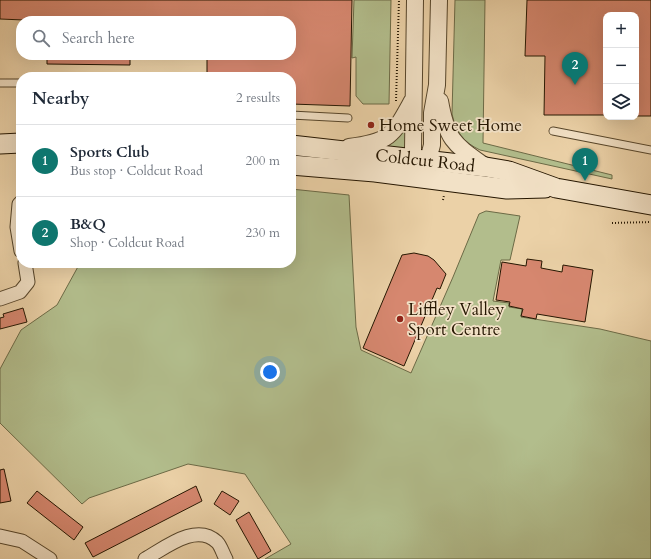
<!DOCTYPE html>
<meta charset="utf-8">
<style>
body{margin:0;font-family:Cardo,serif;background:#f6f6f7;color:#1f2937}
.controls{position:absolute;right:12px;top:12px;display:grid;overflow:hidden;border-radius:8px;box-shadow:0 4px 16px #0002}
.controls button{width:36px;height:36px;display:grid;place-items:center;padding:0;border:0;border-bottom:1px solid #e0e1e3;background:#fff;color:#1f2937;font:20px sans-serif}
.you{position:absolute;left:270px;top:372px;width:14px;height:14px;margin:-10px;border:3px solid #fff;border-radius:50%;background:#1a73e8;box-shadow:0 0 0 6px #1a73e833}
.badge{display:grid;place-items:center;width:26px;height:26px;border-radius:50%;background:#0f766e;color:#fff;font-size:13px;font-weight:700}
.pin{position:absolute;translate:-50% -33px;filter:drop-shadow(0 1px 2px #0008)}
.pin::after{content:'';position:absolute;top:21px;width:14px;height:12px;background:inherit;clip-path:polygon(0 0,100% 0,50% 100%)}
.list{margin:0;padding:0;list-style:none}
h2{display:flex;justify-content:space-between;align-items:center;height:52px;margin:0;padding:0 16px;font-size:17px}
h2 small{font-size:13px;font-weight:400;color:#747a83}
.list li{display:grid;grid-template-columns:26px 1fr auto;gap:12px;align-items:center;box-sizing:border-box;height:72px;padding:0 16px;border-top:1px solid #e0e1e3}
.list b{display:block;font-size:15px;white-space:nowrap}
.list p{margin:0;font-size:13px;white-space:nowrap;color:#747a83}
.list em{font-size:13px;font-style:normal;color:#747a83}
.icon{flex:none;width:22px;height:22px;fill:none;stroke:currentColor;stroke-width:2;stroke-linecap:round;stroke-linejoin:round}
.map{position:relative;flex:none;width:651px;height:559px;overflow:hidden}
.search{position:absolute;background:#fff;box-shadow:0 4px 16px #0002;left:16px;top:16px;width:280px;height:44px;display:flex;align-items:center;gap:10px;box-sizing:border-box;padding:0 14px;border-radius:16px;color:#747a83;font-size:15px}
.panel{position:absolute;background:#fff;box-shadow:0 4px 16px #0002;left:16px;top:72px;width:280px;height:196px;border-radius:16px}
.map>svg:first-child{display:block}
</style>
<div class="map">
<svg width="651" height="559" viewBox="0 0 651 559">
<rect width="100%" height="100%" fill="#ebd1a7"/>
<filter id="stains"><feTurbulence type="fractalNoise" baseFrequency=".005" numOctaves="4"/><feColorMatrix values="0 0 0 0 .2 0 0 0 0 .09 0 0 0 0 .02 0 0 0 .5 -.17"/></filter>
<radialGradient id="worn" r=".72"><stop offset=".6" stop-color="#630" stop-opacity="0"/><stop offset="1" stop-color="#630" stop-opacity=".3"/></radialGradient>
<path fill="#b2bd8c" stroke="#6c6a46" d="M354,0H391L389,104H363L356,96V57L352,58Z
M455,0H485L483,143L612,175V179L480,150C463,142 456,132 452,114Z
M409,123L407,153L378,149Z
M291,189L349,195L356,327L361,350L411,373L453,277L479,214L486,211L520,216L510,260H501L493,301L509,303V307L522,309L521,317L600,329L651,341V559H265L291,544L245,474L188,464L89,498L82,504L0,423V369L21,330L57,305L80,263H291Z"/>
<path fill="#d6876f" stroke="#251601" d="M0,0H352L350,106L291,104V77H207V55H291V21H48L0,19Z
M527,0H651V116H636V15H606V115H544L545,56H525Z
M47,55H130V65L47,64Z
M414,253L428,256L434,260L446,274L440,289L437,288L404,366L363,348L402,255Z
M527,259L542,261L541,268L562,272L563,265L593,270L585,322L537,314L536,319L521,316L523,309L509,306L510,302L496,300L502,262L526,266Z
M23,308L27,322L0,329V318L4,317L3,314Z
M4,469L11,501L0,503V470Z
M196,486L202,501L93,557L85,543Z
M37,491L83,527L74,540L27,503Z
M222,491L239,501L230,515L214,504Z
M249,512L271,551L258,559L236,520Z"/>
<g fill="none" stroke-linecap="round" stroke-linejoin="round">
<g stroke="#56452a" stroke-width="9">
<path id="service" d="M0,83H21
M291,115L348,118
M553,131L651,150"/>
</g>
<g stroke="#56452a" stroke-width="15">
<path id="minor" d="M21,202L19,204L17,227L21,251
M0,299L20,292L28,282L25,263
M0,536L22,541L50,559
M145,559C165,548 196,522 217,542C221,546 223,554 226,559"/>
</g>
<g stroke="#56452a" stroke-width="18">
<path id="tertiary" d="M415,0L413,150L414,158L419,169
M440,101C447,141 454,144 486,167
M349,147C391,142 393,135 412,101
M425,171L432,145V113L437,85L439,0"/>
</g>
<g stroke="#251601" stroke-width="21">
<g id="secondary">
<path d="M0,144L21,143"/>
<path id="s1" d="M291,145L486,167L509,171L556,188L651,205"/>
<path d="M291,165L375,172L507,189L545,188"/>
</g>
</g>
<path stroke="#251601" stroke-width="2" stroke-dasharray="1 2" stroke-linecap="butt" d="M396,101L399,0
M443,200L444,195
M612,223L651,222"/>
<use href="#service" stroke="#f2e1c6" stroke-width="7"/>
<use href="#minor" stroke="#f2e1c6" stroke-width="13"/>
<use href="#tertiary" stroke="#f2e1c6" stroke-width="16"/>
<use href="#secondary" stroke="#f2e1c6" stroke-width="19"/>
</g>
<g fill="#8f2418" stroke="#f2e1c6" stroke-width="1.5">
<circle cx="371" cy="125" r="4"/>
<circle cx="400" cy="319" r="4"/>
</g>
<g text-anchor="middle" stroke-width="3.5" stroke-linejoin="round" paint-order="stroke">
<g font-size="17" fill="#251601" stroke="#f2e1c6" text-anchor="start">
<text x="379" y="131">Home Sweet Home</text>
<text x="408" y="315">Liffley Valley<tspan x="408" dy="20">Sport Centre</tspan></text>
</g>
<g font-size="17" fill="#251601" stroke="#f2e1c6">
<text dy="6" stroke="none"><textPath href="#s1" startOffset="135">Coldcut Road</textPath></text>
</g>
</g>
<rect width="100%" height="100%" filter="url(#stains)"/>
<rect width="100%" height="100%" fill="url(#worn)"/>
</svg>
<div class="controls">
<button>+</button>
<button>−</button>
<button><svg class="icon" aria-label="layers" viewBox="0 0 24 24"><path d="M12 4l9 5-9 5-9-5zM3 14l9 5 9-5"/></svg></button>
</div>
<div class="you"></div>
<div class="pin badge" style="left:585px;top:181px">1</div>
<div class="pin badge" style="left:575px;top:85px">2</div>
<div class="search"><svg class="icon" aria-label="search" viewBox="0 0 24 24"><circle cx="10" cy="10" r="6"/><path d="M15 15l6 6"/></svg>Search here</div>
<section class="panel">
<h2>Nearby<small>2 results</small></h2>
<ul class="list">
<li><span class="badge">1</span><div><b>Sports Club</b><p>Bus stop · Coldcut Road</p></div><em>200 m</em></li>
<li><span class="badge">2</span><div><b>B&amp;Q</b><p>Shop · Coldcut Road</p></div><em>230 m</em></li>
</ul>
</section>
</div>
